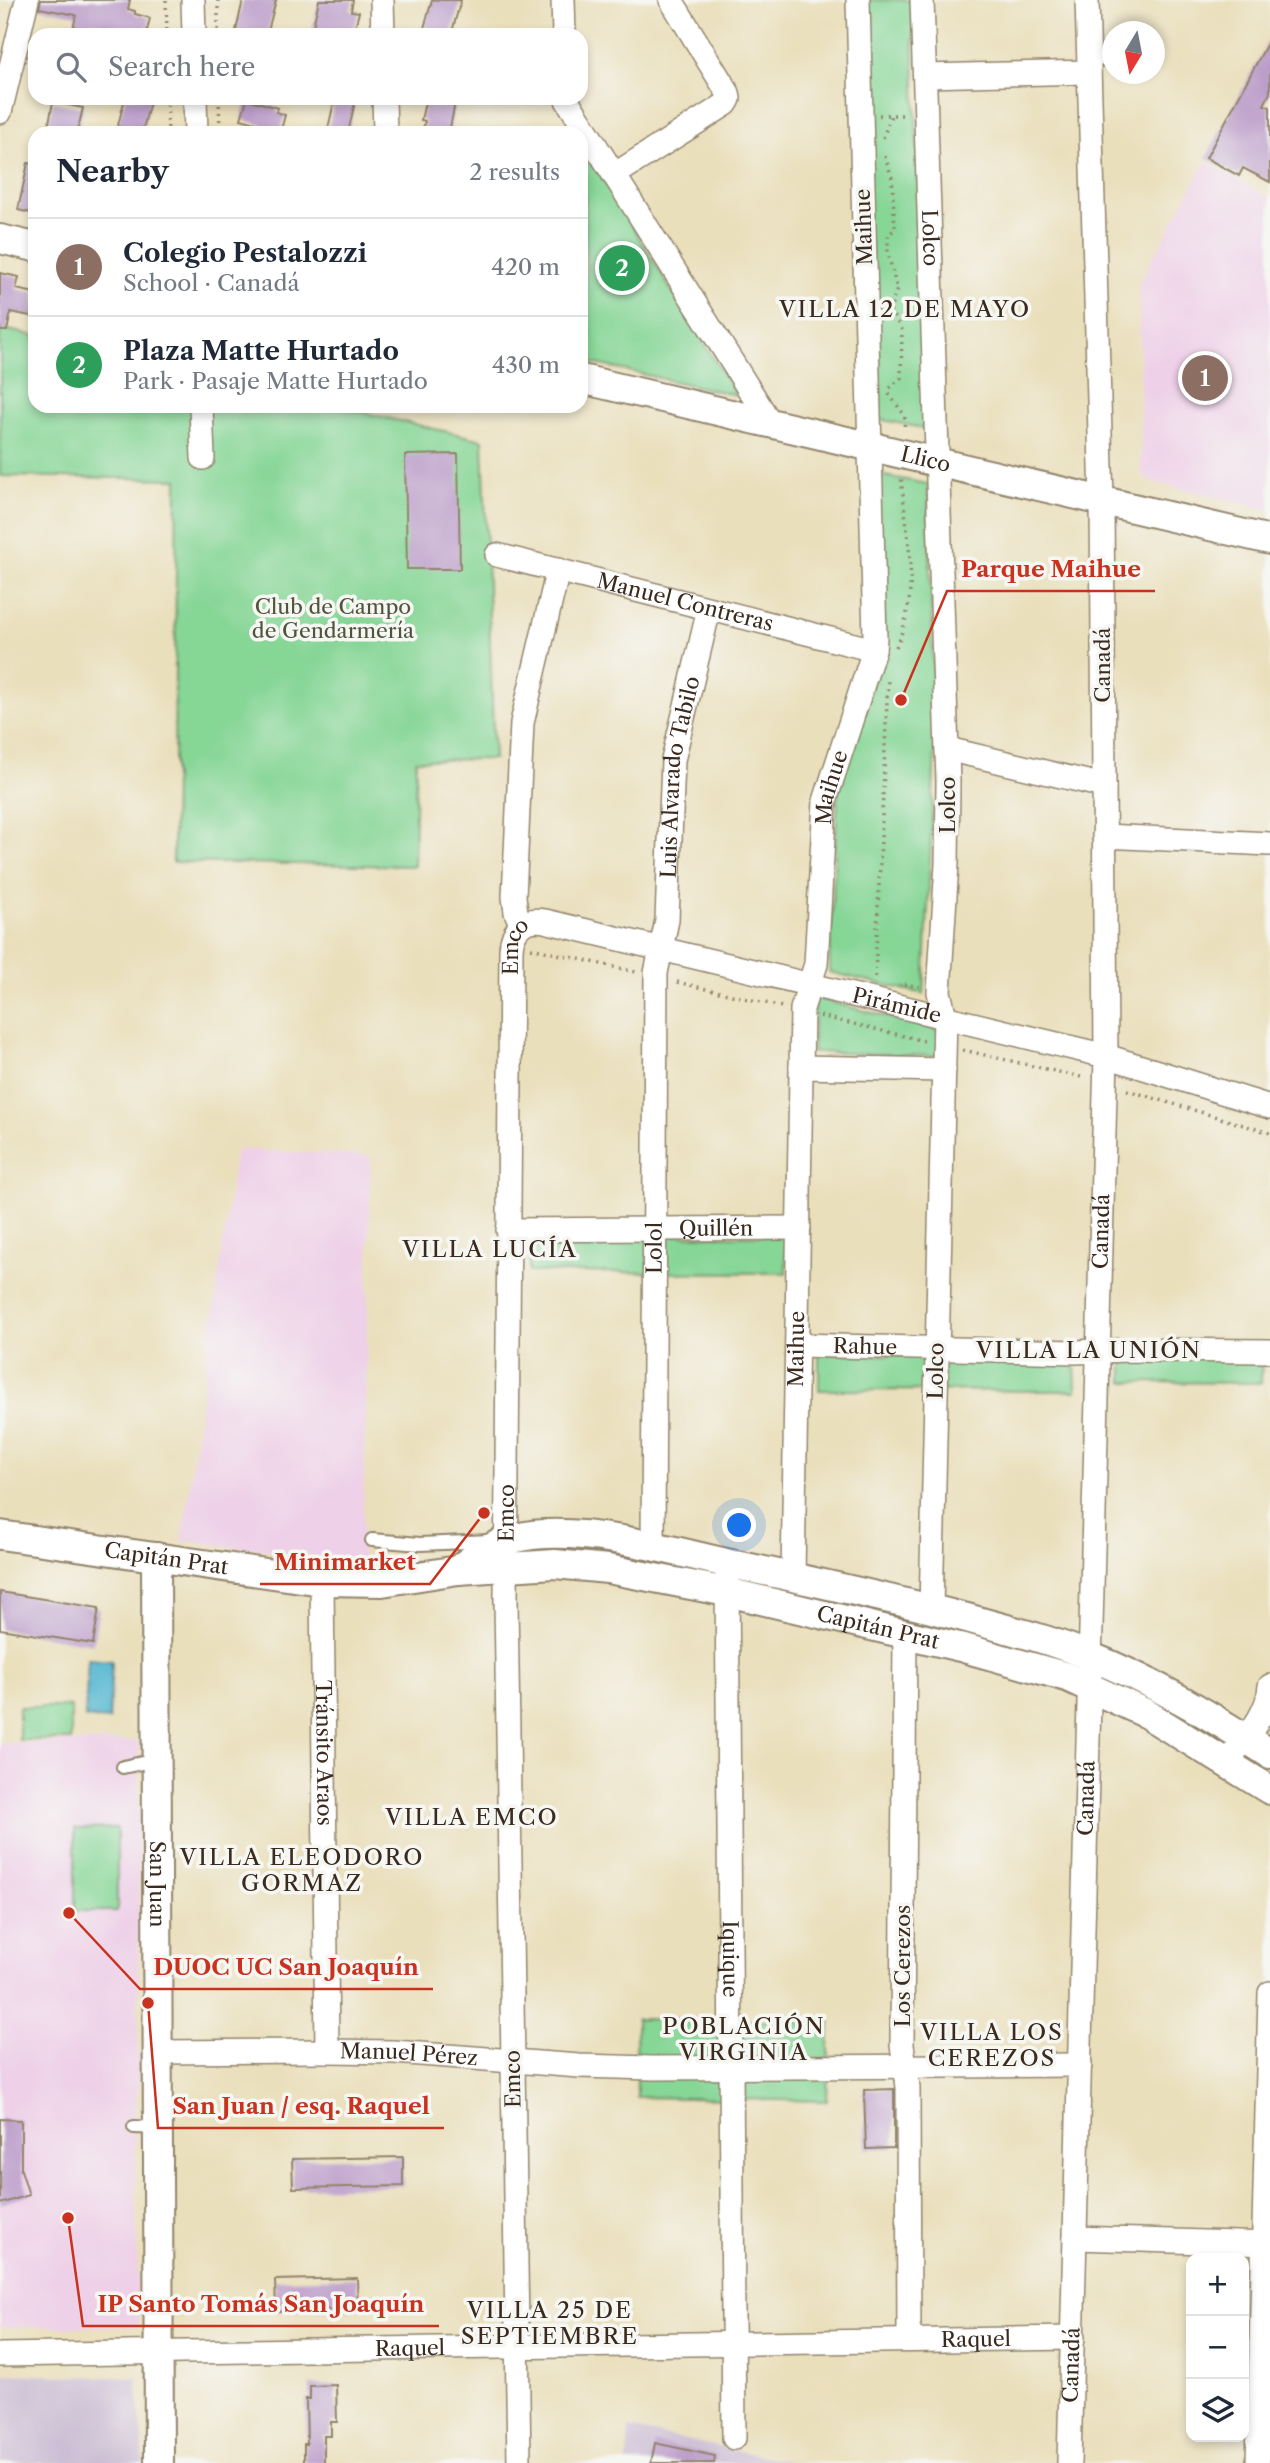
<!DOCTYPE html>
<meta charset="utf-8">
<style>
body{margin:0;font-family:"Libre Caslon Text",serif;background:#f2f2f3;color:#1f2937}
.controls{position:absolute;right:21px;bottom:21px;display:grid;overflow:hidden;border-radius:14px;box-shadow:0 4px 10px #0003}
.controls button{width:63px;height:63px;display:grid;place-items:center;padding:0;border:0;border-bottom:2px solid #e0e1e3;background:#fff;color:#1f2937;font:35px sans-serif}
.compass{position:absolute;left:1102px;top:21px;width:63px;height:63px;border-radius:50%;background:#fff;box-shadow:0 4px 10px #0003;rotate:190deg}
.you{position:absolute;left:740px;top:1526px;width:24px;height:24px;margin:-18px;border:5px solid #fff;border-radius:50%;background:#1a73e8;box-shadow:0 0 0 10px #1a73e833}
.badge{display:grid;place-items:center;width:46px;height:46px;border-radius:50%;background:#111827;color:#fff;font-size:23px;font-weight:700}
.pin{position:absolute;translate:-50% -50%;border:4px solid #fff;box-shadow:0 2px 7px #0006}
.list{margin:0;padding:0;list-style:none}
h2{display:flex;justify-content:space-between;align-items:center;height:91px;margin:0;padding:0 28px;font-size:30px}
h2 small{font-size:23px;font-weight:400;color:#747a83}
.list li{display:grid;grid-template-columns:46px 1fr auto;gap:21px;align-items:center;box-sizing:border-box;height:98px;padding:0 28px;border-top:2px solid #e0e1e3}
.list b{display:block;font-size:26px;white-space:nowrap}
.list p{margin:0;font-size:23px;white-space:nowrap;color:#747a83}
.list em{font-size:23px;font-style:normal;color:#747a83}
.icon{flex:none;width:38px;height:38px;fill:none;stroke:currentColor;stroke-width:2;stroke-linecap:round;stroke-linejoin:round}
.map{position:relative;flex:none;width:1270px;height:2463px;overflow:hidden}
.search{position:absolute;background:#fff;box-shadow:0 4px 10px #0003;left:28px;top:28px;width:560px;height:77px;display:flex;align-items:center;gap:18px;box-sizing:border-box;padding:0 24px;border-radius:21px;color:#747a83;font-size:26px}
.panel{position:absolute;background:#fff;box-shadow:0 4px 10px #0003;left:28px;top:126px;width:560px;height:287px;border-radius:21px}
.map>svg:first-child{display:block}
</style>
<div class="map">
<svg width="1270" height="2463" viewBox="0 0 1270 2463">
<rect width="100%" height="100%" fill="#f6f6f2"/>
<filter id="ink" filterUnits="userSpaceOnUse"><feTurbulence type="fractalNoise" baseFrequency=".0143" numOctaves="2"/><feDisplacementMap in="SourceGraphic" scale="14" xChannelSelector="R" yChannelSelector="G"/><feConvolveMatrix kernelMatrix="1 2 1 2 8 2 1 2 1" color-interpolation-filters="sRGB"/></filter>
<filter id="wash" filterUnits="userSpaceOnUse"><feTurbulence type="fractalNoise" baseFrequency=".00686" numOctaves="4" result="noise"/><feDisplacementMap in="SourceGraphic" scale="28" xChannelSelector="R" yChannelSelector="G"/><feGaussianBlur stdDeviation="1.57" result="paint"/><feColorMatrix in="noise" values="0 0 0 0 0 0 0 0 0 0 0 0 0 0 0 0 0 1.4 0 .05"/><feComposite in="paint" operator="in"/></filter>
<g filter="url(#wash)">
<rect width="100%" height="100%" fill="#eadfbb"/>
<path fill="#eed0e8" d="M1206,162L1270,198V510L1146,480L1141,473L1139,283Z
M236,1149L371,1156L362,1561L182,1541Z
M139,1741L138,2091L134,2110L139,2327H0V1743Z"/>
<path fill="#ccbed4" d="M0,2374L137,2378L144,2463H0Z
M629,2428L796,2463H627Z"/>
<path fill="#86d696" stroke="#60805a" stroke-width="2" d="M860,0H912L927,429L873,418Z
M584,153L600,174L736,395L587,362Z
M0,328L35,336V406H335L483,440L494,759L416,760L414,866L173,862L177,479L0,476Z
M874,474L928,484L935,748L924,994L829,972L838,792L883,651Z
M815,998L939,1030L938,1056L812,1052Z
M529,1235L786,1236V1273L529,1272Z
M819,1353L1075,1361L1076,1391L819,1390Z
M1123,1357H1262L1261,1383L1123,1382Z
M19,1707H71V1740H19Z
M117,1828V1911H75V1829Z
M636,2019L830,2022L827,2101L637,2097Z"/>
<path fill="#54b7d2" stroke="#487078" stroke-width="2" d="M88,1659L112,1661L109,1720L85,1718Z"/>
<g id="blocks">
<path fill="#bc9eca" d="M41,0H130L128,9L135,11V14L150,18L146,35H124L103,30L102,35H72L76,15L39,8Z
M243,0H276L267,35H235Z
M319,0H353L351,11L359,12L353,35H311Z
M432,0H461L451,35H422Z
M1270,38V93L1264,105L1270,107V182L1243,168L1239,176L1206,158Z
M125,98H151L142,133H116Z
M335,98H356L348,133H327Z
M426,98L455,103L449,133H422L425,121L421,120Z
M247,99L278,108L276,112L285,115L281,130L241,119Z
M53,102L83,108L77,133H54V129L48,128Z
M28,163L35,164V214L18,210Z
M0,273L19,277L16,289L35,293V317L11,312L7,331H0Z
M458,454L460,569H407L405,455Z
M0,1592L99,1608L93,1644L0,1629Z
M894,2089V2148L866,2149L864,2090Z
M0,2119L21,2120V2170L29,2195L0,2204Z
M403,2157V2186L293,2188L292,2159Z
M357,2278L358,2309L276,2311L275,2280Z
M336,2385L337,2422H331V2436H324V2463H304V2444H307L306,2399H310V2386Z
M655,2443L715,2456L714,2463H651Z"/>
</g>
</g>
<g filter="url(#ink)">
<use href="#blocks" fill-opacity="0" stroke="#92846c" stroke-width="2"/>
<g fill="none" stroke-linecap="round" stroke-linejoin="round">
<g stroke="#92846c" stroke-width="16">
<path id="service" d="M1088,60L1112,59
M372,1540L420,1544L490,1541
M123,1767L156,1760
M134,2127L158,2128"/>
</g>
<g stroke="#92846c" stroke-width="26">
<g id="minor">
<path d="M193,0L194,35"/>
<path d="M382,0L383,35"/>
<path d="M563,0L564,35"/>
<path id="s1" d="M922,0L948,782L947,864L939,992L945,1017L931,1609"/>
<path d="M925,76L1089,72"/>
<path d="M195,98L196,133"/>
<path d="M384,98L385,133"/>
<path d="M567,100L771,424"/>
<path d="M0,112L27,0"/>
<path d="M614,175L726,104L729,99L728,93L671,0"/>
<path d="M201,406L203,458"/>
<path id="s2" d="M497,555L874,650"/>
<path d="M947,749L1104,786"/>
<path d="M1104,836L1270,844"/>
<path d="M521,924L516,912L514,897L522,723L558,570"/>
<path d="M801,1067L944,1070"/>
<path id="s3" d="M508,1230L799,1228"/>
<path id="s4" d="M797,1345L1075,1352L1128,1350L1270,1351"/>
<path id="s5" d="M653,1547L656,973L667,920L673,760L709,609"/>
<path id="s6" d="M727,1577L734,2438"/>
<path id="s7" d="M793,1577L802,1009L816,964L825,801L874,650L875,638L858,0"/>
<path id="s8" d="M322,1581L327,2051"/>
<path d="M905,1633L902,2045L908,2087L909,2340"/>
<path d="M1227,1762C1244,1739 1268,1716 1270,1686"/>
<path id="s9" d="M157,2052L327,2051L394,2052L579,2066L653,2068L1080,2065"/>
<path d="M1075,2238L1270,2244"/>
<path id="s10" d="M0,2355L1073,2338"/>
<path id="s11" d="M519,2463L506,1600L511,950C512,930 523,917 545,921L1106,1056L1270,1107"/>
<path id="s12" d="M1069,2463L1106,1056L1102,500L1087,0"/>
<path d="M1258,2463L1270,1993"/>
</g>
</g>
<g stroke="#92846c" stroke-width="32">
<g id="tertiary">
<path d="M0,239L35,247"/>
<path id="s13" d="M581,379L1270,540"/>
<path id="s14" d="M0,1535L322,1581L382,1582L458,1570L555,1564L608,1569L727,1592L964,1648L1067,1677L1145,1713L1270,1790"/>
<path id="s15" d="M156,1557L159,2463"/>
<path d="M458,1570C483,1549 511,1535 544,1534C606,1531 675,1552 736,1565C812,1581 888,1598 963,1617C1006,1629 1049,1639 1089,1656C1153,1681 1213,1717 1270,1754"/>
</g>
</g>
<path stroke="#92846c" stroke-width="3.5" stroke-dasharray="2 5" stroke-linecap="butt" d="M166,0L167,35
M218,0V35
M167,98L168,133
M219,98L220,133
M879,115H907
M883,138L891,115
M885,156L892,178L895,229L888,235V254L897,289L890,310L902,330L901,378L890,388
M889,394L905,416L904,430
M896,647C922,590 906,535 901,476
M531,948L636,972
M875,977L888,678
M677,982L782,1007
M904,984L920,987
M820,1016L925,1041
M963,1050L1085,1078
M1127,1090L1270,1133"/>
<use href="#service" stroke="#fff" stroke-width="12"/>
<use href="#minor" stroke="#fff" stroke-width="23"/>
<use href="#tertiary" stroke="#fff" stroke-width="28"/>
</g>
</g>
<g text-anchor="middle" stroke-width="7" stroke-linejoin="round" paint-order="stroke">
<g font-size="21" fill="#3b2a1e" stroke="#f6f6f2">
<text transform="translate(864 227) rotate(-92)" y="7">Maihue</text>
<text dy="7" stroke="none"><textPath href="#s1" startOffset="238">Lolco</textPath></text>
<text dy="7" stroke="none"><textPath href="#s13" startOffset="354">Llico</textPath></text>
<text dy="7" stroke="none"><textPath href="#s2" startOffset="194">Manuel Contreras</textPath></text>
<text transform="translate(1103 665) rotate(-90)" y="7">Canadá</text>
<text dy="7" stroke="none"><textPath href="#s5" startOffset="772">Luis Alvarado Tabilo</textPath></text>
<text dy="7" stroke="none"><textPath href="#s7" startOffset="793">Maihue</textPath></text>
<text transform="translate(948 805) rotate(-90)" y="7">Lolco</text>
<text dy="7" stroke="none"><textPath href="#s11" startOffset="1517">Emco</textPath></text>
<text dy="7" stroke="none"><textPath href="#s11" startOffset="1927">Pirámide</textPath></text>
<text dy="7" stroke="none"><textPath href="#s3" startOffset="208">Quillén</textPath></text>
<text dy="7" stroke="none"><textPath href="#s12" startOffset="1232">Canadá</textPath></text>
<text dy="7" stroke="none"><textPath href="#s5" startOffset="299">Lolol</textPath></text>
<text dy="7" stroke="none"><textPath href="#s4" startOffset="68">Rahue</textPath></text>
<text dy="7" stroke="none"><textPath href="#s7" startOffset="228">Maihue</textPath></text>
<text transform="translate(936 1371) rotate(-89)" y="7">Lolco</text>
<text dy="7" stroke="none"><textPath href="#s11" startOffset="950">Emco</textPath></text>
<text dy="7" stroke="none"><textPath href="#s14" startOffset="168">Capitán Prat</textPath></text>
<text dy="7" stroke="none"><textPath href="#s14" startOffset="889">Capitán Prat</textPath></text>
<text dy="7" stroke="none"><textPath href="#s8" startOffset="172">Tránsito Araos</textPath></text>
<text dy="7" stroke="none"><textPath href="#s12" startOffset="665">Canadá</textPath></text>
<text dy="7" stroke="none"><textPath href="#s15" startOffset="327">San Juan</textPath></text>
<text dy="7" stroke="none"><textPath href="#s6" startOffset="382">Iquique</textPath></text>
<text transform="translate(903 1966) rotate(-90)" y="7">Los Cerezos</text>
<text dy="7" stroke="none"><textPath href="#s9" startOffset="252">Manuel Pérez</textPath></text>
<text transform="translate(513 2079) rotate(-91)" y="7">Emco</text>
<text dy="7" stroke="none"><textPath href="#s10" startOffset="976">Raquel</textPath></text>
<text dy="7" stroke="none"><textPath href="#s10" startOffset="410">Raquel</textPath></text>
<text dy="7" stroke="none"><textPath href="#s12" startOffset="98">Canadá</textPath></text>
</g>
<g font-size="21" fill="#4e553c" stroke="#f6f6f2">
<text x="333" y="614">Club de Campo<tspan x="333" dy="24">de Gendarmería</tspan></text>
</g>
<g font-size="23" letter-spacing="2" fill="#3b2a1e" stroke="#f6f6f2">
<text x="905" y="317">VILLA 12 DE MAYO</text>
<text x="490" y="1257">VILLA LUCÍA</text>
<text x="1089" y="1358">VILLA LA UNIÓN</text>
<text x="472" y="1825">VILLA EMCO</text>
<text x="302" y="1865">VILLA ELEODORO<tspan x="302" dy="26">GORMAZ</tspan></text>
<text x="744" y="2034">POBLACIÓN<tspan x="744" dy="26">VIRGINIA</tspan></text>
<text x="992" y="2040">VILLA LOS<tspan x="992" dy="26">CEREZOS</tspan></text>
<text x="550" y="2318">VILLA 25 DE<tspan x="550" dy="26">SEPTIEMBRE</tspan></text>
</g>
</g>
<path fill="none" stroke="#c8321e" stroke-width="2.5" d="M901 700L947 591H1155M484 1513L430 1584H260M69 1913L140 1989H433M148 2003L158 2128H444M68 2218L83 2326H439"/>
<g fill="#c8321e" stroke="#f6f6f2" stroke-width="2.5">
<circle cx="901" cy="700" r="7"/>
<circle cx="484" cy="1513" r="7"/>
<circle cx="69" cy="1913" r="7"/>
<circle cx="148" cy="2003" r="7"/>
<circle cx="68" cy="2218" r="7"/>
</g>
<g font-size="23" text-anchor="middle" font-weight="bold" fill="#c8321e" stroke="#f6f6f2" stroke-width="7" stroke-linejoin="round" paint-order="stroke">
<text x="1051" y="577">Parque Maihue</text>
<text x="345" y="1570">Minimarket</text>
<text x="286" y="1975">DUOC UC San Joaquín</text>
<text x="301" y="2114">San Juan / esq. Raquel</text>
<text x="261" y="2312">IP Santo Tomás San Joaquín</text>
</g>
</svg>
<div class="controls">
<button>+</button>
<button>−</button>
<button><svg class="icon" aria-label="layers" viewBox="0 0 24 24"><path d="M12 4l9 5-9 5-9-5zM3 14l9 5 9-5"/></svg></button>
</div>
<svg class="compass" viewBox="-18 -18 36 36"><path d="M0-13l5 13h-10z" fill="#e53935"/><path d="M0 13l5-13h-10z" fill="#747a83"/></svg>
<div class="you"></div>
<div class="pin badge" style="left:1205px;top:378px;background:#8d6e63">1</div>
<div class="pin badge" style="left:622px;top:268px;background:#2e9e5b">2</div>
<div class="search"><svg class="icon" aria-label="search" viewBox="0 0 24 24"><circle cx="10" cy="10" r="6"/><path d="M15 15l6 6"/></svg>Search here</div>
<section class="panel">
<h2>Nearby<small>2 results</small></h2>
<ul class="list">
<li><span class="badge" style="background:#8d6e63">1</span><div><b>Colegio Pestalozzi</b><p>School · Canadá</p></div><em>420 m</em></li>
<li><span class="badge" style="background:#2e9e5b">2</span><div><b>Plaza Matte Hurtado</b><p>Park · Pasaje Matte Hurtado</p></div><em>430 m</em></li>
</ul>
</section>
</div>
